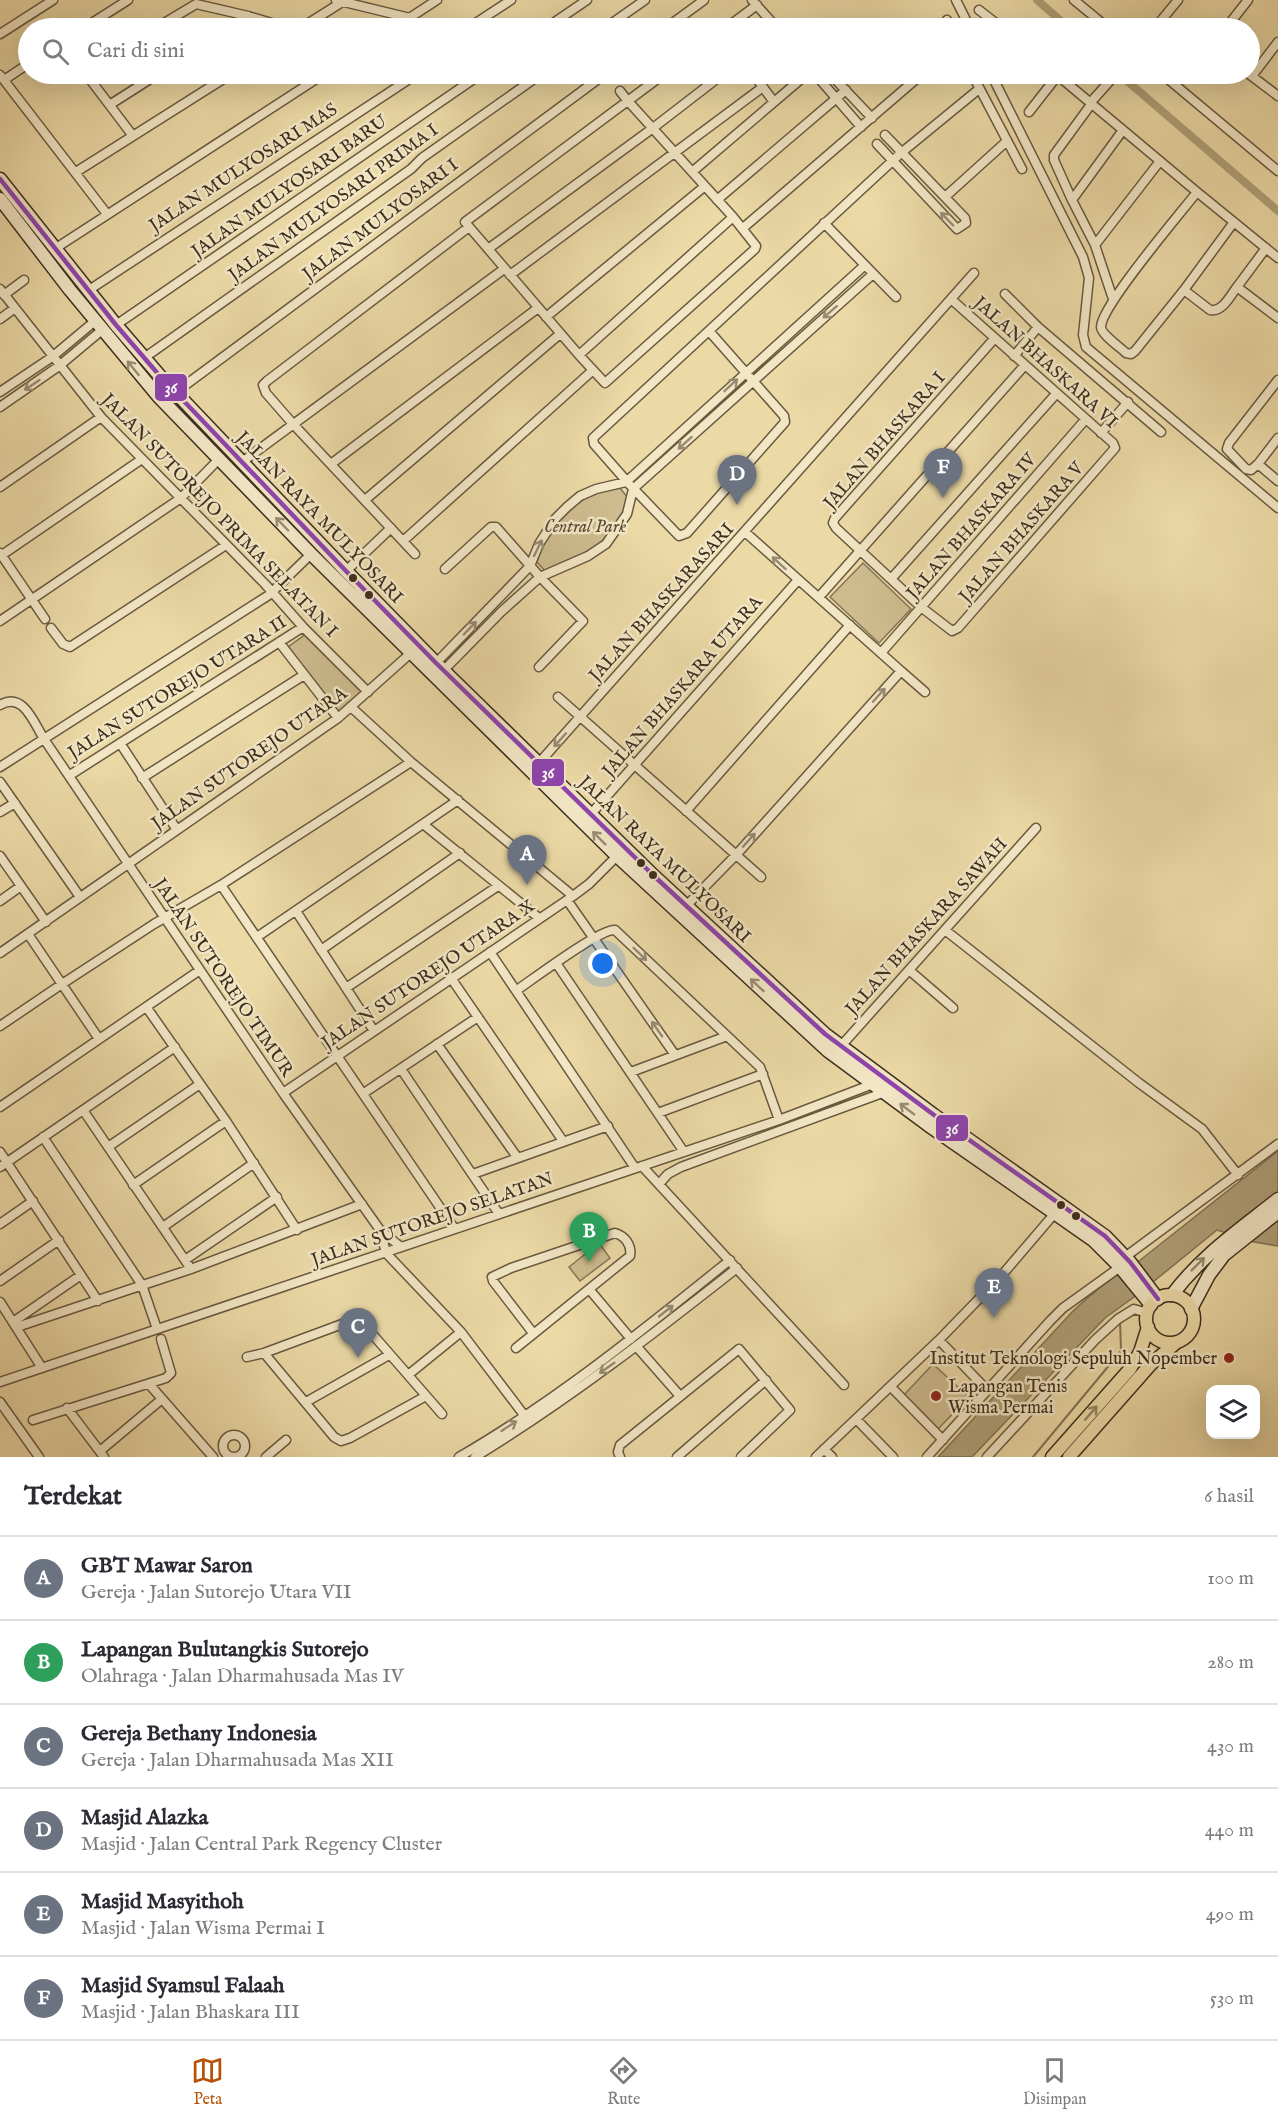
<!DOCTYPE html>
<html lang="id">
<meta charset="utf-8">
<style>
body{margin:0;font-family:"IM FELL English",serif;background:#f2f2f3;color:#2b2b33}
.controls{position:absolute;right:18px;bottom:18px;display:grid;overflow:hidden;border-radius:12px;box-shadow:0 6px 24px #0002}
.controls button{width:54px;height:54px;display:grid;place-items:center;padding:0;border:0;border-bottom:2px solid #e1e1e2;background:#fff;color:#2b2b33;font:30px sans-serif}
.you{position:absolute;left:603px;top:964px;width:21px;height:21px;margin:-15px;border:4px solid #fff;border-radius:50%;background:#1a73e8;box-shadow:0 0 0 9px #1a73e833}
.badge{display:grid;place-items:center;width:39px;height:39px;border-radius:50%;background:#b45309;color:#fff;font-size:20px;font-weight:700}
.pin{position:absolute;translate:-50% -50px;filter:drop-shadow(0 2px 3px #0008)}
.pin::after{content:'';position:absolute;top:32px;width:21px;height:18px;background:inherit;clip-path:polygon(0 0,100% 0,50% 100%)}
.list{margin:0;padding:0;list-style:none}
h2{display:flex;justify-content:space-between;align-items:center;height:78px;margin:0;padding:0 24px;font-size:26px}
h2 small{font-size:20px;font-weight:400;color:#7c7c81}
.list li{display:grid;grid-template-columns:39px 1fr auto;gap:18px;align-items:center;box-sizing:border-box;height:84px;padding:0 24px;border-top:2px solid #e1e1e2}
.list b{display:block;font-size:22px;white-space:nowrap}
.list p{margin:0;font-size:20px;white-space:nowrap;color:#7c7c81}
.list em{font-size:20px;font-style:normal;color:#7c7c81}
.icon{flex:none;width:33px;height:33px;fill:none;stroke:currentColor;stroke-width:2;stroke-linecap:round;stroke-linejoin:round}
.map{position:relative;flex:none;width:1278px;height:1457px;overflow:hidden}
.search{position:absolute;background:#fff;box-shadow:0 6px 24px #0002;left:18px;right:18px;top:18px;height:66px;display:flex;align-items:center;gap:15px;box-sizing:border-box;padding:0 21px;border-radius:33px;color:#7c7c81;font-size:22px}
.sheet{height:582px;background:#fff}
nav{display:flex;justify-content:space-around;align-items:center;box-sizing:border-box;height:84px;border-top:2px solid #e1e1e2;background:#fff;font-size:16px;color:#7c7c81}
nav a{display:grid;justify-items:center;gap:3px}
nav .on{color:#b45309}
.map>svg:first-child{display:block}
</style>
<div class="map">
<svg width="1278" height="1457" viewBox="0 0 1278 1457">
<rect width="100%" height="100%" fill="#ebd9a6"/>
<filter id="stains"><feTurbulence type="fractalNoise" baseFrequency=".00333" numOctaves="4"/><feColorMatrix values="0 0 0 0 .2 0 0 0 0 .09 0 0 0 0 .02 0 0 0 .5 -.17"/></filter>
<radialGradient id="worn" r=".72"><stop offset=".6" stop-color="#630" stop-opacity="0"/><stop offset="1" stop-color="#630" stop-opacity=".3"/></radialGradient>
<path fill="#cebc8f" stroke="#867556" stroke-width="1.5" d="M620,488L628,498C614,545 586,554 545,571L537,562C543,537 562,513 584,499C595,492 608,490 620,488Z
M863,563L911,609L879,643L830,597Z
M306,634L363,692L338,715L288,647Z
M599,1243L610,1258L580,1281L569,1267Z
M933,1364L969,1397L938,1429L903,1396Z"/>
<path fill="#b09f78" stroke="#827254" stroke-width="1.5" d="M1278,1151V1246L1254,1242L1217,1230L1137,1295L1105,1318L972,1457H938L1073,1311C1094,1291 1115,1275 1139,1261Z"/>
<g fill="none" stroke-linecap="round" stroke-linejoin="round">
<path stroke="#827254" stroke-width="2" d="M1033,1457L1121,1351L1120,1321"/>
<path stroke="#b09f78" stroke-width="8" d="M1037,0L1069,28
M1119,74L1278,211"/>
<g stroke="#695940" stroke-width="11">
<path id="street" d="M336,0L410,18
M752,0L777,28
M956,0L970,28
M1074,0L1108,28
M979,10L1002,28
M947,20L953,28
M84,28L128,0
M156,28L196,4L248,16L288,28
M228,28L248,16
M301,28L342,2
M394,28L437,0
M468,28L511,0
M546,28L587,0
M605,28L645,0
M666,28L704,0
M726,28L757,5
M1155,28L1178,0
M1226,28L1248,0
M0,34L53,0
M86,74L133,136
M753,74L774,102
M815,74L861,127
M902,74L911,83
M972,74L1022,169
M991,74L1083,257L1089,278L1083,335L1086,347L1278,508
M1056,74L1197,192L1278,258
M1162,74L1278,171
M1249,74L1278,96
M0,75L107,214
M1252,76L1278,42
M834,78L872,118
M4,80L28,64
M620,91L627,100L733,217L756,246L755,249L605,383L579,355L465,222L664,74
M1091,102L1116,74
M111,104L158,74
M1029,112L1058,75
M877,144L957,229L966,223L965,218L885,135
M76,172L231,74
M692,172L807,74
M1197,192C1180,214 1101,306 1101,327C1101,334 1121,348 1126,353L1131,354L1135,351L1184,290L1234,222
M945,197L1007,141
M717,200L846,90
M1072,200L1054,160V155L1092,103
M824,223L896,297
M743,228L922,74
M1095,245L1072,200L1123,130
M56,248L324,74
M1266,248L1237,287L1278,318
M488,249L653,128L723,74
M510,275L763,87
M0,289L101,417L265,584L303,627L368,692
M89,290L417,74
M1184,290L1210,310C1222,313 1230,296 1237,287
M1005,294L1038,327L1161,432
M4,295L24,280
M951,299L1113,443L1115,448L958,628L952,631L921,607L836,528L833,523L835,518L994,339
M1113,299L1095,245L1160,161
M546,317L705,186
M0,319L15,308
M116,325L481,74
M709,331L784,416L785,422L687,533L679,536L630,485L594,444L593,438L901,153L979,89
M579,355L733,217
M1014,356L1038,327
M144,358L411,169L422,158L541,74
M1278,380L1229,443L1227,449L1246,469L1251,470L1258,464L1278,481
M0,392L52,357L95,321
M176,392L605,74
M0,407L59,366L102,330
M1101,433L1128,402
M242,462L504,269
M331,464L538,308
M1258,464L1278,438
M0,487L101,417
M365,500L560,334
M403,541L592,371
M0,553L45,619
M415,554L293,424L266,393L263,385L267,381L469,227
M2,555L142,459
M445,569L491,527H496L540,577L583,621L539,667
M346,571L391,528
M891,579L1056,394
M819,597L1025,365
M0,621L181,498L219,459
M51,628L63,644L70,647L226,545
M279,642L338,718
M881,653L1085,420
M436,663L530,566L539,544L555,519L567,507L580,496L596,489L626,482L865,265
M444,670L501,612L540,577L588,556L606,544L627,514L633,489L873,274
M901,671L925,692
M558,697L761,877
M0,705C23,691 34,723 44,739L283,1093L380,1230L401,1247
M351,707L411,762L573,896
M120,743L177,830
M539,763L974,273
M0,767L269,595L311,554
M70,775L303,627
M142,778L304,675
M0,782L80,897
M686,811L850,625
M0,812L15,803
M591,814L798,580
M423,824L539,918
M0,856L46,922
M221,885L454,1228
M567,900L675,1055
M0,901L21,886
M687,905L736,855L901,671L745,532
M296,911L374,1031
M945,930L1139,1083L1202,1129L1238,1175
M28,934L99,1039
M257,937L458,800
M321,950L460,853
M490,952L635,1168
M0,953L338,718L412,652
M556,963L684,1152
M909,970L953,1008
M451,978L563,1141
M346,988L498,886
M517,990C533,979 601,928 615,930L760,1067L779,1120
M147,1008L226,1121L297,1230
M0,1026L62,984L154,924L221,885L411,762
M437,1044L517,1157
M841,1046L1036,828
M401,1069L499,1214
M631,1072L727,1036
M283,1093L573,896L589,884L617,856
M364,1093L478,1017
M0,1107L200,970
M83,1110L191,1269
M658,1113L763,1074
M43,1137L142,1285L157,1329
M108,1147L200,1084
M0,1152L98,1301
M642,1166L844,1385
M0,1167L175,1047
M473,1174L608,1126
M659,1184L668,1174L681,1167L885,1092
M133,1185L226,1121
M0,1224L33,1201
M163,1227L254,1163
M380,1230L386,1253
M386,1253L461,1332L527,1419
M1125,1257L1278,1144
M185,1260L277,1197
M0,1281L59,1240
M589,1289L631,1339
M0,1302L42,1368
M13,1322L81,1275
M17,1327L191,1269L362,1204
M939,1340L987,1390
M637,1347L680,1396
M516,1348L630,1256C632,1245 625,1236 615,1233L511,1268L492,1277L493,1281L533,1333
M264,1353L334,1437L341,1441L350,1438L426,1396
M247,1357L264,1353L353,1320H360L442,1414
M408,1375L461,1332
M0,1382L779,1120L873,1084
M149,1384L213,1457
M891,1387L943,1440
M0,1402L39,1457
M306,1402L389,1355
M67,1408L104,1457
M33,1420L166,1378L171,1373L161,1339
M857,1420L893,1457
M223 1446a11 11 0 1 1 22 0a11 11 0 1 1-22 0Z
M824,1449L832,1457
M100,1451L162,1399
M266,1457L286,1440
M459,1457C556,1401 643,1330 730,1260
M475,1457C567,1401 652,1335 737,1268
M620,1457L618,1452L620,1445L739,1349L790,1410L741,1457
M677,1457L766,1380
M816,1457L939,1340L1002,1275L1055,1213
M927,1457L1050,1321L1063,1308L1120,1267
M987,1457L1095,1340L1118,1319L1134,1309L1147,1313"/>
</g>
<g stroke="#3e2e1e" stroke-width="15">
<path id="secondary" d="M0,179L116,325L159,375L346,571L436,663L654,876L825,1034L934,1115L1105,1236L1130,1262L1158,1299
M0,199L70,290L158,396L311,554L617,856L828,1051L928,1125L1093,1240L1120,1267L1151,1305
M1172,1295C1202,1255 1239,1230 1278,1199
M1191,1309L1209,1275L1224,1255L1278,1212"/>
</g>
<g stroke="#3e2e1e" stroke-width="15">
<path id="primary" d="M1146 1319a24 24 0 1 1 48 0a24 24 0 1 1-48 0Z
M1052,1457L1130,1369L1140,1352L1148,1327
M1069,1457L1151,1364L1177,1342"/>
</g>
<use href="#street" stroke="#f2e6c5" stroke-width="8"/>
<use href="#secondary" stroke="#f2e6c5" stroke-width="12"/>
<use href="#primary" stroke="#ebd9a6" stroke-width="12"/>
<g stroke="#f2e6c5" stroke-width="9">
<path id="bus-1" d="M0,179L116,325L159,375L346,571L436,663L654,876L825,1034L934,1115L1105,1236L1130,1262L1158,1299"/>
</g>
<use href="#bus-1" stroke="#8e44ad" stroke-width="4.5"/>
</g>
<defs><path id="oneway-shaft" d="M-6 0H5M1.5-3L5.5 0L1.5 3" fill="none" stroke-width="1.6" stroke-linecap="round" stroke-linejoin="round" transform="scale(1.5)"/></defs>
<g stroke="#988a72">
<use href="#oneway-shaft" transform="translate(947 219) rotate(-134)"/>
<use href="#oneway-shaft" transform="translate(830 312) rotate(139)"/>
<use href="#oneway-shaft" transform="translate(133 368) rotate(-129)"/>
<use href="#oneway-shaft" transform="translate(32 385) rotate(146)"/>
<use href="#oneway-shaft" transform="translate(731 385) rotate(-43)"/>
<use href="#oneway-shaft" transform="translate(685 443) rotate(138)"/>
<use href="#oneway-shaft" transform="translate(282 524) rotate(-134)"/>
<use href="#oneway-shaft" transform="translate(538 548) rotate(-64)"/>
<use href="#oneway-shaft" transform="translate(779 563) rotate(-138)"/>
<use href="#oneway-shaft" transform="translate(470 628) rotate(-46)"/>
<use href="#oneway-shaft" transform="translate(879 695) rotate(-48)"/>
<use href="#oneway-shaft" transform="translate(560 740) rotate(132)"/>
<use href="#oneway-shaft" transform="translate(599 838) rotate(-135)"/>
<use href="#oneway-shaft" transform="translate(749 840) rotate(-48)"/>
<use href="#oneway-shaft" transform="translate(640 954) rotate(44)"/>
<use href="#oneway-shaft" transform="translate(757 985) rotate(-137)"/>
<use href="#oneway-shaft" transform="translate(657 1029) rotate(-125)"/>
<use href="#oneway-shaft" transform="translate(907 1109) rotate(-143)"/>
<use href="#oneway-shaft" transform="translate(1198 1264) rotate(-45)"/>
<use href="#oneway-shaft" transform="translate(666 1311) rotate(-38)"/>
<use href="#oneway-shaft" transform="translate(607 1368) rotate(145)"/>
<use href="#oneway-shaft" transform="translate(509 1426) rotate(-33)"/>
</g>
<use stroke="#948462" href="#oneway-shaft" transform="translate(1091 1413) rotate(-49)"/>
<g fill="#3e2e1e" stroke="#f2e6c5" stroke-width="2">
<circle cx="353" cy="578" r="5"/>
<circle cx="369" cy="595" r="5"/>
<circle cx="641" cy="863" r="5"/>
<circle cx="653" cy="875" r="5"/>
<circle cx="1061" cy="1205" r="5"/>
<circle cx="1076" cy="1216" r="5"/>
</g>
<g fill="#8f2418" stroke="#f2e6c5" stroke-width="2">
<circle cx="1229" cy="1358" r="6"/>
<circle cx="936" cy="1396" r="6"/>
</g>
<g text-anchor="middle" stroke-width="5" stroke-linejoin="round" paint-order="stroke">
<g font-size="18" fill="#3e2e1e" stroke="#f2e6c5">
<text transform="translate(243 167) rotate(-33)" y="6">JALAN MULYOSARI MAS</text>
<text transform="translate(289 186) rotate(-35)" y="6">JALAN MULYOSARI BARU</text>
<text transform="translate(333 202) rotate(-36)" y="6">JALAN MULYOSARI PRIMA I</text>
<text transform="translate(380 219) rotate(-37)" y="6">JALAN MULYOSARI I</text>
<text transform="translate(1046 362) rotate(42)" y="6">JALAN BHASKARA VI</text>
<text transform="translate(884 440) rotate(-49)" y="6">JALAN BHASKARA I</text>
<text transform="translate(220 515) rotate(46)" y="6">JALAN SUTOREJO PRIMA SELATAN I</text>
<text transform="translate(320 517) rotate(46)" y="6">JALAN RAYA MULYOSARI</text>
<text transform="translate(971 526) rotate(-49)" y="6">JALAN BHASKARA IV</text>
<text transform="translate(1021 532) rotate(-49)" y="6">JALAN BHASKARA V</text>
<text transform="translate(661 602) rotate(-48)" y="6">JALAN BHASKARASARI</text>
<text transform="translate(682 686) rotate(-49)" y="6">JALAN BHASKARA UTARA</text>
<text transform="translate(177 687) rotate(-32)" y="6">JALAN SUTOREJO UTARA II</text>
<text transform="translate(249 758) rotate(-35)" y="6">JALAN SUTOREJO UTARA</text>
<text transform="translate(665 859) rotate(44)" y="6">JALAN RAYA MULYOSARI</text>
<text transform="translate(926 926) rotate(-48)" y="6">JALAN BHASKARA SAWAH</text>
<text transform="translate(428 974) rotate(-34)" y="6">JALAN SUTOREJO UTARA X</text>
<text transform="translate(224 977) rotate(56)" y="6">JALAN SUTOREJO TIMUR</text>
<text transform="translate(432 1219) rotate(-19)" y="6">JALAN SUTOREJO SELATAN</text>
</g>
<g font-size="18" font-style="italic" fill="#5b4a35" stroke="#f2e6c5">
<text x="585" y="532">Central Park</text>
</g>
<g font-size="18" fill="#3e2e1e" stroke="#f2e6c5" text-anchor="end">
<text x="1217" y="1364">Institut Teknologi Sepuluh Nopember</text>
<text x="948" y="1392" text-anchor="start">Lapangan Tenis<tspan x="948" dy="21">Wisma Permai</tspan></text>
</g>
</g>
<g stroke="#f2e6c5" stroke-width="2">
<rect x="154" y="373" width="34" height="29" rx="6" fill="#8e44ad"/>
<rect x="531" y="758" width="34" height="29" rx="6" fill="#8e44ad"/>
<rect x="935" y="1114" width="34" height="28" rx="6" fill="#8e44ad"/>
</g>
<g font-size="16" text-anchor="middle" font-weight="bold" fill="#fff">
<text x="171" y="393">36</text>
<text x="548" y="778">36</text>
<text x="952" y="1134">36</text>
</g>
<rect width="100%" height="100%" filter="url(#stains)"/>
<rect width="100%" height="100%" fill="url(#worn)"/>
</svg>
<div class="controls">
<button><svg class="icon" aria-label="layers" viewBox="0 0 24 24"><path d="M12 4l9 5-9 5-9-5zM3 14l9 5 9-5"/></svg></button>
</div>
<div class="you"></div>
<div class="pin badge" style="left:527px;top:885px;background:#6b7280">A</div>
<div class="pin badge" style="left:589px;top:1262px;background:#2e9e5b">B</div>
<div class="pin badge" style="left:358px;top:1358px;background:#6b7280">C</div>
<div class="pin badge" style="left:737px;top:505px;background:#6b7280">D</div>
<div class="pin badge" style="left:994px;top:1318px;background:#6b7280">E</div>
<div class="pin badge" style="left:943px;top:498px;background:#6b7280">F</div>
<div class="search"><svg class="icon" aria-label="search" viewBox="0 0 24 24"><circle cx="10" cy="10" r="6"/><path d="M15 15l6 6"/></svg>Cari di sini</div>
</div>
<section class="sheet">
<h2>Terdekat<small>6 hasil</small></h2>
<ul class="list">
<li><span class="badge" style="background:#6b7280">A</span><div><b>GBT Mawar Saron</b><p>Gereja · Jalan Sutorejo Utara VII</p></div><em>100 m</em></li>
<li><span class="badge" style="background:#2e9e5b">B</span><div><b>Lapangan Bulutangkis Sutorejo</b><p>Olahraga · Jalan Dharmahusada Mas IV</p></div><em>280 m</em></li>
<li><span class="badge" style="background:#6b7280">C</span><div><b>Gereja Bethany Indonesia</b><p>Gereja · Jalan Dharmahusada Mas XII</p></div><em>430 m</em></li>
<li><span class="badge" style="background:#6b7280">D</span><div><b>Masjid Alazka</b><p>Masjid · Jalan Central Park Regency Cluster</p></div><em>440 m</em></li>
<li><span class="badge" style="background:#6b7280">E</span><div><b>Masjid Masyithoh</b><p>Masjid · Jalan Wisma Permai I</p></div><em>490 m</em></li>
<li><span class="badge" style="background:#6b7280">F</span><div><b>Masjid Syamsul Falaah</b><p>Masjid · Jalan Bhaskara III</p></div><em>530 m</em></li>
</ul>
</section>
<nav>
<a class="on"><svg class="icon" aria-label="map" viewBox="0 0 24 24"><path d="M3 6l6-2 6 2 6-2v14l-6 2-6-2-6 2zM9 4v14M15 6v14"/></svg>Peta</a>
<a><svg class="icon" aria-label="directions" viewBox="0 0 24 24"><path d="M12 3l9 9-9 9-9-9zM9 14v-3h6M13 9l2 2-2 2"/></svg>Rute</a>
<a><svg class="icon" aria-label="saved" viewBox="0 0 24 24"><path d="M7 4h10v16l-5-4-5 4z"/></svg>Disimpan</a>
</nav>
